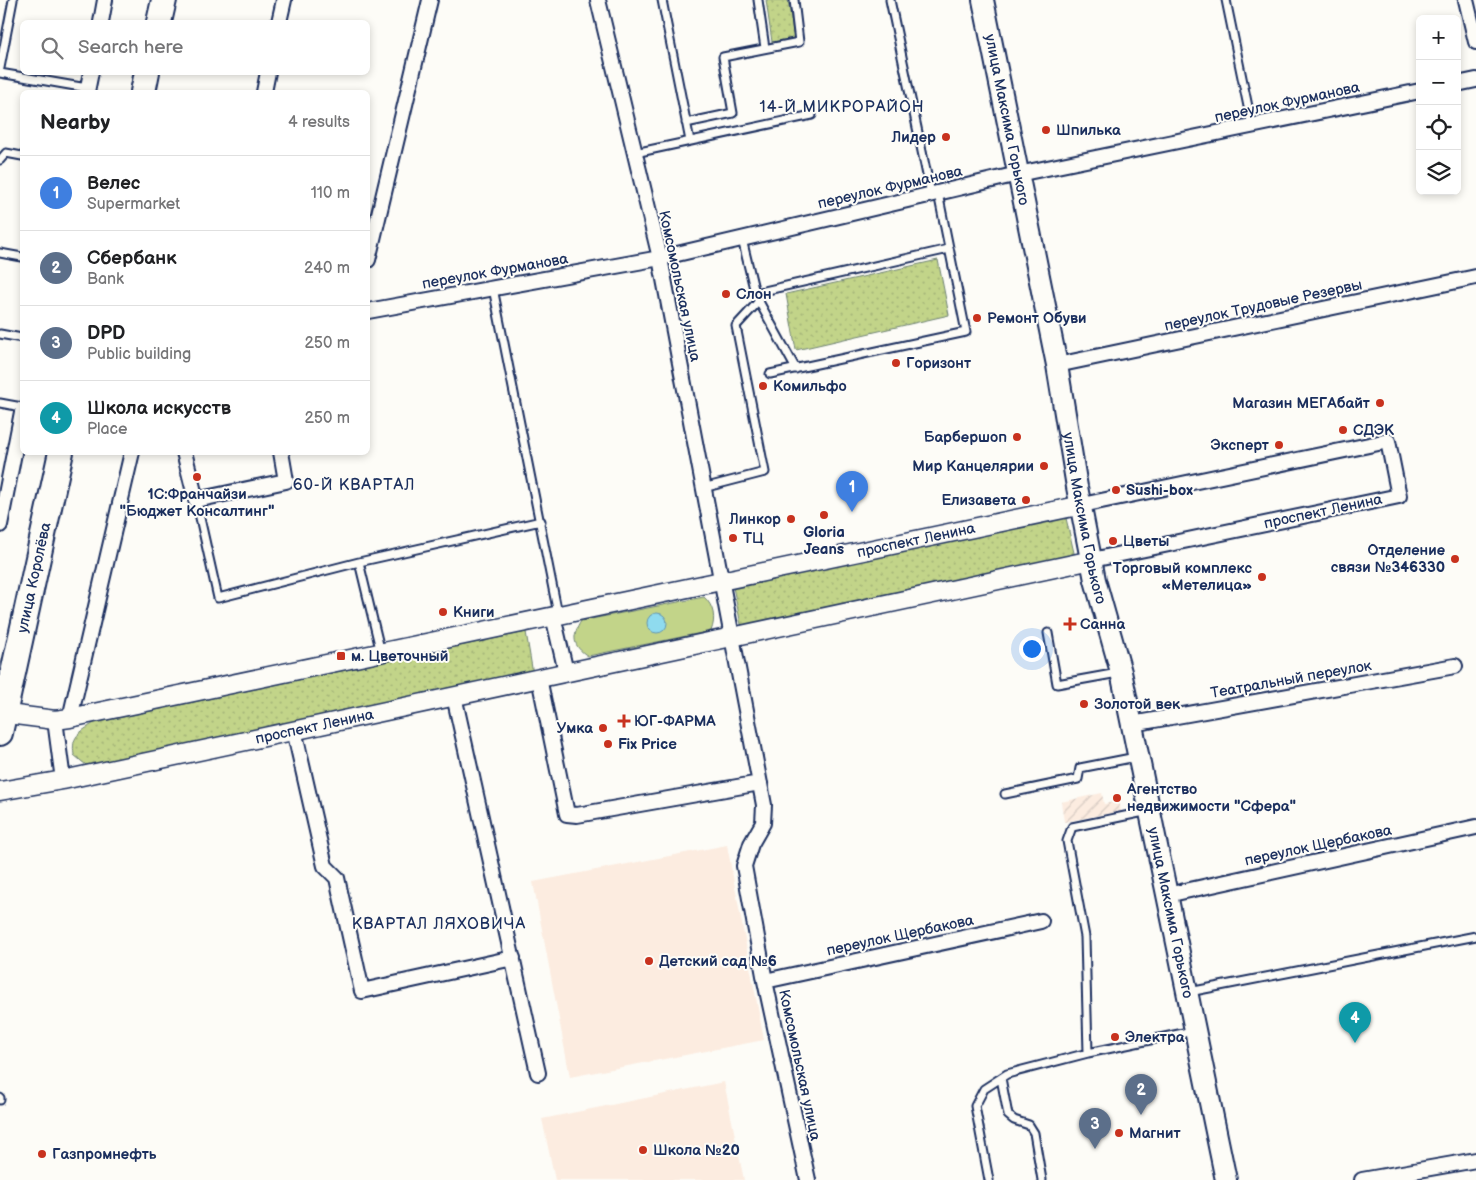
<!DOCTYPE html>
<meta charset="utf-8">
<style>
body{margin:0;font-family:"Balsamiq Sans",sans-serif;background:#f2f2f2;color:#202124}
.controls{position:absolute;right:15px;top:15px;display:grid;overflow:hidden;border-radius:8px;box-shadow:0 2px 8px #0003}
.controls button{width:45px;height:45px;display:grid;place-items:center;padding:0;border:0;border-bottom:1px solid #e0e0e0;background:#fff;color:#202124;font:25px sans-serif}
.you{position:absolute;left:1031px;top:648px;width:18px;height:18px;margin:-12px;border:4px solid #fff;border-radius:50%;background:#1a73e8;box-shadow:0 0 0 8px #1a73e833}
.badge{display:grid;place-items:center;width:32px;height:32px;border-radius:50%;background:#c8321e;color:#fff;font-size:16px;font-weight:700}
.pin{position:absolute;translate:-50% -41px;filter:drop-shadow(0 1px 2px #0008)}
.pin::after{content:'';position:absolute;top:26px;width:18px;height:15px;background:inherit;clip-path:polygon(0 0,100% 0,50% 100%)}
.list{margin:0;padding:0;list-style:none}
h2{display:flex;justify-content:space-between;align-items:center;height:65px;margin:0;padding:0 20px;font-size:21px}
h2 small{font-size:16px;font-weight:400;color:#757577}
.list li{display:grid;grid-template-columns:32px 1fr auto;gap:15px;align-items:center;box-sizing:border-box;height:75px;padding:0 20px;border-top:1px solid #e0e0e0}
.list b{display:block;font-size:19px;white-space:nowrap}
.list p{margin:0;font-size:16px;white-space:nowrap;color:#757577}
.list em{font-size:16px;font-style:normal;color:#757577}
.icon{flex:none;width:28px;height:28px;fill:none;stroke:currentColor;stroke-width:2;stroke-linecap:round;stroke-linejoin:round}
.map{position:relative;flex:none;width:1476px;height:1180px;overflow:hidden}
.search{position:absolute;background:#fff;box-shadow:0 2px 8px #0003;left:20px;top:20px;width:350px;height:55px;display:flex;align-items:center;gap:12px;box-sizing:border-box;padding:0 18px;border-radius:8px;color:#757577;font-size:19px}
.panel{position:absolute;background:#fff;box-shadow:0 2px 8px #0003;left:20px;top:90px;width:350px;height:365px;border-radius:8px}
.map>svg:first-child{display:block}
</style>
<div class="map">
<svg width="1476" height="1180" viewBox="0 0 1476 1180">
<defs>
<pattern id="industrial-furrows" width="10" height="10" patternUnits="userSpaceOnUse" patternTransform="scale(1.25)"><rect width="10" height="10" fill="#fcece0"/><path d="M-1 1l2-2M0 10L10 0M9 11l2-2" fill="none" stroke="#d7cbc3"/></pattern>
<pattern id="park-dots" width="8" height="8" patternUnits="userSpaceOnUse" patternTransform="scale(1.25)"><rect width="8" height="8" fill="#c2d489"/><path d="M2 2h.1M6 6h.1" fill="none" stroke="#a6b679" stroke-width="1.8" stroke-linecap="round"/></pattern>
</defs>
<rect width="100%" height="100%" fill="#fdfcf7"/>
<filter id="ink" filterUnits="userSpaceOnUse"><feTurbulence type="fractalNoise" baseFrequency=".02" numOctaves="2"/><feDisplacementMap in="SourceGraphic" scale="10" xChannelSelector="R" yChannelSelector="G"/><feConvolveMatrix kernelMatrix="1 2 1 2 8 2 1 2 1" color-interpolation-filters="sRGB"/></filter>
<g filter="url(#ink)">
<path fill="#fcece0" d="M727,845L764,1040L570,1077L533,882Z
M724,1082L744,1180H555L542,1119Z"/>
<path fill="url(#industrial-furrows)" d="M1102,793L1104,804L1119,801L1121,811L1064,822L1061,802Z"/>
<path fill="#c2d489" stroke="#6e8274" d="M704,597C714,606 716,619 711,631L588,656C572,646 572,636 581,621Z"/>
<path fill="url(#park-dots)" stroke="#6e8274" d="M766,0H788L794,38L772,42Z
M938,260L949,315L796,350L786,294Z
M1065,514L1075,557L742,629L733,587Z
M526,632L533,674L99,764L86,765L74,755C71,736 79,733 94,723Z"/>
<path fill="#8fdbef" stroke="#6196b5" d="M647 623a10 10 0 1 1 20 0a10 10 0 1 1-20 0Z"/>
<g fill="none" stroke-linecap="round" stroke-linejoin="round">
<g stroke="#1b2f5e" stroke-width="11">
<path id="service" d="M662,0L690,141
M758,0L765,48
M890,0L931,194
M1226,0L1252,126
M0,68L13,0
M0,73L87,88
M686,123L733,113L723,57L799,42L794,0
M635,153L812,115
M0,160L6,153L22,156
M742,239L755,293L949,249
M0,253L22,257
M493,288L558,614
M757,298L796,369
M0,334L22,338
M770,374L966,332L938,193
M0,403L22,407
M703,488L765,472L736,326L759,301
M196,500L218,598L359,562
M1048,633L1057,684L1118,673
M381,653L359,562L541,521
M1005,794L1078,779L1080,768L1136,757
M1189,992L1476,936
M1088,1053L1085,937L1067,841L1072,827L1149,811
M1001,1078L1008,1115L1014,1120L1029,1125L1034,1133L1042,1180
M0,1098V1100
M989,1180L975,1106L984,1089L1007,1074L1088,1053L1193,1031"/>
</g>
<g stroke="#1b2f5e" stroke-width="18">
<path id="minor" d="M598,0L660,258L764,805L763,823L751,844L744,866L765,981L808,1180
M1466,0L1476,42
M101,22L105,0
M279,22L284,0
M1457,84L1476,80
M87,92L91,72
M264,92L268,72
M368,260L430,0
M368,311L660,258L1018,174L1420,91
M1057,365L1476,277
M184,452L196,500L286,481L281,452
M1082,505L1388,441L1399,496L1092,560
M0,525L22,412
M553,616L566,672
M539,678L567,814L577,815L760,783
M454,696L538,1073
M70,718L132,452
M55,720L63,780
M1132,724L1455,666
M294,730L325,866L337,878L362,991L513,958
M1167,895L1476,827
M765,981L1041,921
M1362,1180L1476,1160"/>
</g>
<g stroke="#1b2f5e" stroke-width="21">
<g id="tertiary">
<path id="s1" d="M0,713L55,720L70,718L1082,505"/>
<path id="s2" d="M0,791L63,780L1092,560"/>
</g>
</g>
<g stroke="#1b2f5e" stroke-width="24">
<g id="secondary">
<path id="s3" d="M983,0L1057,365L1077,487L1095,580L1121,672L1226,1180"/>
</g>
</g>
<g stroke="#1b2f5e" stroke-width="28">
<g id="trunk">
<path d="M159,22L164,0"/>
<path d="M143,92L147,72"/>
<path id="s4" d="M0,733L61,452"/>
</g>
</g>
<use href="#service" stroke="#fdfcf7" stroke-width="7"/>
<use href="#minor" stroke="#fdfcf7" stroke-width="14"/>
<use href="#tertiary" stroke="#fdfcf7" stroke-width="18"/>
<use href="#secondary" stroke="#fdfcf7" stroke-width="20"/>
<use href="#trunk" stroke="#fdfcf7" stroke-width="24"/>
</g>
</g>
<g fill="#c8321e" stroke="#fdfcf7" stroke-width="2">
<circle cx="1046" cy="130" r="5"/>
<circle cx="946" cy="137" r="5"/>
<circle cx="726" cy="294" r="5"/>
<circle cx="977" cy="318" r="5"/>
<circle cx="896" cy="363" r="5"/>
<circle cx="763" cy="386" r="5"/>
<circle cx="1380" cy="403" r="5"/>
<circle cx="1343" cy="430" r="5"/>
<circle cx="1017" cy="437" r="5"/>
<circle cx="1279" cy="445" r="5"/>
<circle cx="1044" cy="466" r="5"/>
<circle cx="197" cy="477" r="5"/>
<circle cx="1116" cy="490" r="5"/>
<circle cx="1026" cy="500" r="5"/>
<circle cx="824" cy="515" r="5"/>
<circle cx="791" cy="519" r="5"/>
<circle cx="733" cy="538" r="5"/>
<circle cx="1113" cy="541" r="5"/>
<circle cx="1455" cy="559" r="5"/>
<circle cx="1262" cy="577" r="5"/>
<circle cx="443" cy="612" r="5"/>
<path d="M1067.5 616.5h5v5h5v5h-5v5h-5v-5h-5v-5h5z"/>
<rect x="336" y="651" width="10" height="10" rx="2.5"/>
<circle cx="1084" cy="704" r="5"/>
<path d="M621.5 713.5h5v5h5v5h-5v5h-5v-5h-5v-5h5z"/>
<circle cx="603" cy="728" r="5"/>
<circle cx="608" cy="744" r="5"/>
<circle cx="1117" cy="798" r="5"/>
<circle cx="649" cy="961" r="5"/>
<circle cx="1115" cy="1037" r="5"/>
<circle cx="1119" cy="1133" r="5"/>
<circle cx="643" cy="1150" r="5"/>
<circle cx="42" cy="1154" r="5"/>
</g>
<g text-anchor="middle" stroke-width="4" stroke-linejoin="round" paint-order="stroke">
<g font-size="15" fill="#1b2f5e" stroke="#fdfcf7">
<text transform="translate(1287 102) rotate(-12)" y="5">переулок Фурманова</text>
<text dy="5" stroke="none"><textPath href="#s3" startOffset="122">улица Максима Горького</textPath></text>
<text transform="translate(890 187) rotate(-13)" y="5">переулок Фурманова</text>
<text transform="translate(495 271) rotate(-10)" y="5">переулок Фурманова</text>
<text transform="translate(680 286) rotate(78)" y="5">Комсомольская улица</text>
<text transform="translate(1263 305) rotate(-12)" y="5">переулок Трудовые Резервы</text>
<text transform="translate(1323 511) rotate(-12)" y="5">проспект Ленина</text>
<text dy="5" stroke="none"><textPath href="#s3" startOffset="528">улица Максима Горького</textPath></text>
<text dy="5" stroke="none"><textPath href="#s1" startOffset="935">проспект Ленина</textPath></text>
<text dy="5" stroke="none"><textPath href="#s4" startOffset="159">улица Королёва</textPath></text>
<text transform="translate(1291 679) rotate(-10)" y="5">Театральный переулок</text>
<text dy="5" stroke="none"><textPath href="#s2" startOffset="321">проспект Ленина</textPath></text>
<text transform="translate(1318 845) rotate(-12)" y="5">переулок Щербакова</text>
<text dy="5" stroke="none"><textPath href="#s3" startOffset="932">улица Максима Горького</textPath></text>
<text transform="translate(900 935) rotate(-12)" y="5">переулок Щербакова</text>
<text transform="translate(800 1065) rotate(78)" y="5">Комсомольская улица</text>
</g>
<g font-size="15" font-weight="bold" fill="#1b2f5e" stroke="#fdfcf7" text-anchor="start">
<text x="1056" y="135">Шпилька</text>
<text x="936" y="142" text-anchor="end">Лидер</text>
<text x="736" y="299">Слон</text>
<text x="987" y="323">Ремонт Обуви</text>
<text x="906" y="368">Горизонт</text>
<text x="773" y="391">Комильфо</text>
<text x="1370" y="408" text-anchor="end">Магазин МЕГАбайт</text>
<text x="1353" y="435">СДЭК</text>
<text x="1007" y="442" text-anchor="end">Барбершоп</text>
<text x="1269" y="450" text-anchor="end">Эксперт</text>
<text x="1034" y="471" text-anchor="end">Мир Канцелярии</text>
<text x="1126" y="495">Sushi-box</text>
<text x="197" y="499" text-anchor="middle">1С:Франчайзи<tspan x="197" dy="17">"Бюджет Консалтинг"</tspan></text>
<text x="1016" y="505" text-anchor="end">Елизавета</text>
<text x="781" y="524" text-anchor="end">Линкор</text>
<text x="824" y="537" text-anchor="middle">Gloria<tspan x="824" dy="17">Jeans</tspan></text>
<text x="743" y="543">ТЦ</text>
<text x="1123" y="546">Цветы</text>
<text x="1445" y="555" text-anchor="end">Отделение<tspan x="1445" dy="17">связи №346330</tspan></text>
<text x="1252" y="573" text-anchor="end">Торговый комплекс<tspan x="1252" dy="17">«Метелица»</tspan></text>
<text x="453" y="617">Книги</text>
<text x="1080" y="629">Санна</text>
<text x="351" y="661">м. Цветочный</text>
<text x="1094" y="709">Золотой век</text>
<text x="634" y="726">ЮГ-ФАРМА</text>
<text x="593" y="733" text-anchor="end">Умка</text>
<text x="618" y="749">Fix Price</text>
<text x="1127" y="794">Агентство<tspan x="1127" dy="17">недвижимости "Сфера"</tspan></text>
<text x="659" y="966">Детский сад №6</text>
<text x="1125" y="1042">Электра</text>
<text x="1129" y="1138">Магнит</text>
<text x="653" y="1155">Школа №20</text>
<text x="52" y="1159">Газпромнефть</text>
</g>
<g font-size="16" letter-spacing="1" fill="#1b2f5e" stroke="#fdfcf7">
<text x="842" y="112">14-Й МИКРОРАЙОН</text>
<text x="354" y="490">60-Й КВАРТАЛ</text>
<text x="439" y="929">КВАРТАЛ ЛЯХОВИЧА</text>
</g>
</g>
</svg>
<div class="controls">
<button>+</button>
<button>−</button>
<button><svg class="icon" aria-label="locate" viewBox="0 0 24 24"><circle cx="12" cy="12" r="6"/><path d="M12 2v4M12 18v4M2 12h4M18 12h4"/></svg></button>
<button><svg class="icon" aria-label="layers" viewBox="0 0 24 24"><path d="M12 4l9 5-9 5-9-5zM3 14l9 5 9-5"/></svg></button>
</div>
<div class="you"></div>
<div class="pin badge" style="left:852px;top:512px;background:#3f7fe0">1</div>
<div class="pin badge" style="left:1141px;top:1115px;background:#5c6f8a">2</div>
<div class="pin badge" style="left:1095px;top:1149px;background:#5c6f8a">3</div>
<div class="pin badge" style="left:1355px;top:1043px;background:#0f9aa8">4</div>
<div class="search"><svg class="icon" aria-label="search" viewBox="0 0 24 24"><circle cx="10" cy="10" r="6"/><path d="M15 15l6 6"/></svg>Search here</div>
<section class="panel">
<h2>Nearby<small>4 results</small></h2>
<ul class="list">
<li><span class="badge" style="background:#3f7fe0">1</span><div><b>Велес</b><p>Supermarket</p></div><em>110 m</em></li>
<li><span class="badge" style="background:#5c6f8a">2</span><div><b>Сбербанк</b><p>Bank</p></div><em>240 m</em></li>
<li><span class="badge" style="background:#5c6f8a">3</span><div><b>DPD</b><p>Public building</p></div><em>250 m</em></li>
<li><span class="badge" style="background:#0f9aa8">4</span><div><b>Школа искусств</b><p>Place</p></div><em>250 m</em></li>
</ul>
</section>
</div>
